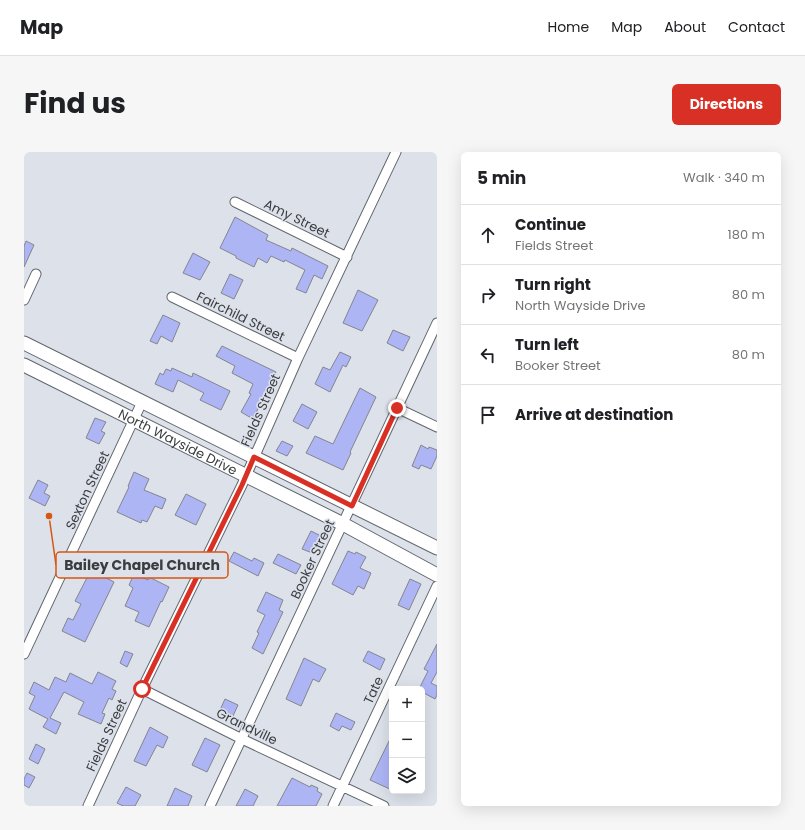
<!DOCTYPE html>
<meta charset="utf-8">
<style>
body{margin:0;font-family:Poppins,sans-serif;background:#f6f6f6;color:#202124}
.controls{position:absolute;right:12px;bottom:12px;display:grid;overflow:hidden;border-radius:6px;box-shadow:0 4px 16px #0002}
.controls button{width:36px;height:36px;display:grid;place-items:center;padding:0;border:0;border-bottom:1px solid #e0e0e0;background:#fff;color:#202124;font:20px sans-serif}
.stop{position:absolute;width:12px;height:12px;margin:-9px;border:3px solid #d93025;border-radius:50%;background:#fff}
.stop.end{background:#d93025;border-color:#fff;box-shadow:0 1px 4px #0008}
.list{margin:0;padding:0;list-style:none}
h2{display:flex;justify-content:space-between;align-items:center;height:52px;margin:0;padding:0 16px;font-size:17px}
h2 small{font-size:13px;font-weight:400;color:#757577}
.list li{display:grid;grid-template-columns:26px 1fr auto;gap:12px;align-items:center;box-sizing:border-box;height:60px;padding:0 16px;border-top:1px solid #e0e0e0}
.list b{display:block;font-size:15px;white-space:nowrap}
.list p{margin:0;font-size:13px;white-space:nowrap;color:#757577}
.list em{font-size:13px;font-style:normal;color:#757577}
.icon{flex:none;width:22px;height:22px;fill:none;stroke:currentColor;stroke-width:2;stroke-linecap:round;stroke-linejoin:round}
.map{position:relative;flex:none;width:413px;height:654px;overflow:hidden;border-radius:6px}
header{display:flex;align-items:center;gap:24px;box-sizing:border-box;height:56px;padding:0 20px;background:#fff;border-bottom:1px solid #e0e0e0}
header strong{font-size:19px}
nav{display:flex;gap:22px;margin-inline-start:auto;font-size:14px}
.intro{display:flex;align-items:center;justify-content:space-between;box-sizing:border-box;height:96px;padding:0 24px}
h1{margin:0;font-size:28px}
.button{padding:10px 18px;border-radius:6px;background:#d93025;color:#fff;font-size:14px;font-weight:700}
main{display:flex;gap:24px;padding:0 24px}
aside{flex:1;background:#fff;border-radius:6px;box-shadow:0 4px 16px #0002}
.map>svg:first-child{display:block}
</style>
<header>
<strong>Map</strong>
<nav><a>Home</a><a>Map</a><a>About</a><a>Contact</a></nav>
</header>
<div class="intro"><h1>Find us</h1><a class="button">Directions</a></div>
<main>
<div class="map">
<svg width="413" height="654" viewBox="0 0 413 654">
<rect width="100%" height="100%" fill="#dce1ea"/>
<path fill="#adb5f5" stroke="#84858e" d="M211,65L244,83L242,88L267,99L268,96L304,114L298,127L290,123L282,141L272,137L281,118L261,108L260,110L247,104L243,111L234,106L230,115L212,106V104L196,96Z
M2,89L10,93L0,115V94Z
M169,101L186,110L176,128L159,121Z
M206,122L219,128L210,147L197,141Z
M334,138L354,148L338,179L319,171Z
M139,163L156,171L148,190L137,184L133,192L126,189Z
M369,178L386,185L379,199L363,191Z
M198,194L252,220L229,267L217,260L227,242L225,241L229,232L208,221L211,214L192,204Z
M316,200L327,205L322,215L319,213L306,240L291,232L299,215L306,218Z
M148,216L168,225L169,221L206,239L197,258L176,248L180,241L154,228L149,240L131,232L136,221L139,223L142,217L147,219Z
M336,236L352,245L326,300L327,301L319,318L282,301L291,284L309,292Z
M278,252L293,260L284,277L269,269Z
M71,266L82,270L77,279L81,281L75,292L62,286Z
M258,289L269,294L263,304L252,299Z
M397,293L404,297L405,295L413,298V304L407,317L397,313L395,317L388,314Z
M110,320L125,327L120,338L142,347L138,357L131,354L123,370L118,368L117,371L93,360L105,335L104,334Z
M14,328L24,333L20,341L26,344L21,354L5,346Z
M162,342L182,352L172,373L151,363Z
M287,379L299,385L291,402L278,397Z
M324,399L331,402L332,400L342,405L336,416L347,421L340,437L334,434L329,443L308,432Z
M210,400L228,409L230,406L240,411L234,424L205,409Z
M254,402L277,413L272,422L249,411Z
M67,418L90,430L61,490L38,479L44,466L49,468L57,452L51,449Z
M110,422L124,428L125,425L145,435L138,450L137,449L125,475L111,469L115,460L101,454L109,436L105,433Z
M386,427L397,432L385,458L374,453Z
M242,440L259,448L255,458L259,460L239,502L228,496L235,481L233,480L241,463L233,459Z
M413,492V520L407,531L413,534V543L411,547L398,540V537H395L404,519L400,517Z
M101,499L109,502L103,515L96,511Z
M344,499L361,507L356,518L339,509Z
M280,506L302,517L295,530L289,527L277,554L262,547Z
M74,520L92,529L88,537L92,539L88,548L85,546L78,561L81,562L77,572L54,562L60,550L40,540L26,566L37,571L32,582L19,575L24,567L5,557L11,544L5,541L10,530L25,538L31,525L42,530L46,521L68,532Z
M201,547L214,553L209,564L196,558Z
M312,561L331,570L327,578L318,574L315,579L306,574Z
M126,575L144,585L139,596L133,593L122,614L110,609Z
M368,583V638L346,628Z
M181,586L196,593L183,620L168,613Z
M12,592L21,597L14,612L5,607Z
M3,621L11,625L5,636L0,633V627Z
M268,626L286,635L287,633L294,636L293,639L298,642L292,654H253Z
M102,635L117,643L111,654H99L93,651Z
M151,636L168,644L164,654H143Z
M221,637L234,644L229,654H212Z"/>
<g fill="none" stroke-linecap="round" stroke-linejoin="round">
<g stroke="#62676e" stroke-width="11">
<path id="street" d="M211,50L323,105
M148,145L274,206
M0,148L12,122
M373,256L413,275
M0,502L118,250
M118,537L218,587L360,654
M64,654L118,537L218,333L274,206L372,0
M186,654L413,171
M309,654L413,434"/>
</g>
<g stroke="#62676e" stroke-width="15">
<g id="secondary">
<path d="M0,191L413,396"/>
<path id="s1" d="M0,213L319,372L413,423"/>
</g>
</g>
<use href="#street" stroke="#fff" stroke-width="9"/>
<use href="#secondary" stroke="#fff" stroke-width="13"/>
</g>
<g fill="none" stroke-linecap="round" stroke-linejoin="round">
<path stroke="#d93025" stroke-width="5" d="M118,537L218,333L230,305L328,354L373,256"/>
</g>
<g text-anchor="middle" stroke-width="3" stroke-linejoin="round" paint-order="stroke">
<g font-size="13" fill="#3a3c3f" stroke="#dce1ea">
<text transform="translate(273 66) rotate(26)" y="5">Amy Street</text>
<text transform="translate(217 164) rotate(26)" y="5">Fairchild Street</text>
<text transform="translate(236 258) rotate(-66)" y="5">Fields Street</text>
<text dy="5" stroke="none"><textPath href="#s1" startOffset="172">North Wayside Drive</textPath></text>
<text transform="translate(63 338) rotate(-65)" y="5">Sexton Street</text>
<text transform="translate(288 407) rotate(-65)" y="5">Booker Street</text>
<text transform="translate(349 538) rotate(-65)" y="5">Tate</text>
<text transform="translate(223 574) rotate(26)" y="5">Grandville</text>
<text transform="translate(82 583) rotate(-65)" y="5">Fields Street</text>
</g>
</g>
<path fill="none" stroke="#d75611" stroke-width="1.5" d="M25 364L32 413"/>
<circle fill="#d75611" stroke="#dce1ea" stroke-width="1.5" cx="25" cy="364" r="4"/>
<rect fill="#dce1ea" stroke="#d75611" stroke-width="1.5" x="32" y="400" width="172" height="26" rx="4"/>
<g font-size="14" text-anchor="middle" font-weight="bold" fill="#3a3c3f">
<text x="118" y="418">Bailey Chapel Church</text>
</g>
</svg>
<div class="controls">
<button>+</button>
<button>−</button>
<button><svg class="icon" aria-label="layers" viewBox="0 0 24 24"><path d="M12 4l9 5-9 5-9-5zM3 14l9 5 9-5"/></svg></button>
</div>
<div class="stop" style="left:118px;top:537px"></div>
<div class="stop end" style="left:373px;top:256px"></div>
</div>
<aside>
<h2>5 min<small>Walk · 340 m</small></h2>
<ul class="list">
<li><svg class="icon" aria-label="ahead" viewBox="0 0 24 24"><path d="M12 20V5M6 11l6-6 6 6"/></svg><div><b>Continue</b><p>Fields Street</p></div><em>180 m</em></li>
<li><svg class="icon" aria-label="right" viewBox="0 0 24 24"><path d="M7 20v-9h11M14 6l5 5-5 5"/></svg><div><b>Turn right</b><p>North Wayside Drive</p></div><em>80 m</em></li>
<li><svg class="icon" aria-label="left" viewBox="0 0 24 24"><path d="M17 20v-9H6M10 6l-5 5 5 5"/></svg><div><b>Turn left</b><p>Booker Street</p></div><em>80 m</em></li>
<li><svg class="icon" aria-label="arrive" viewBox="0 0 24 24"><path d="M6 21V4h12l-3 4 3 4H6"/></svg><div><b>Arrive at destination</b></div></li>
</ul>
</aside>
</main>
